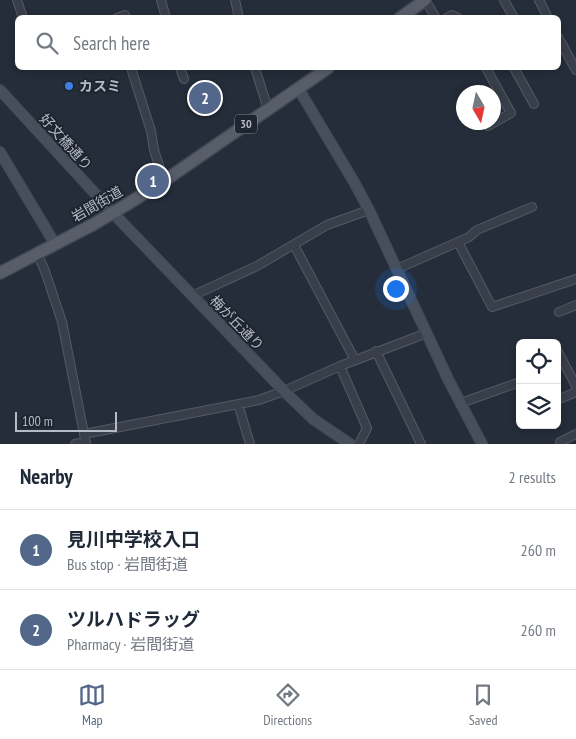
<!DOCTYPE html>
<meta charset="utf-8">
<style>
body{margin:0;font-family:"PT Sans Narrow","Noto Sans JP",sans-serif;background:#f2f2f3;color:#1f2937}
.controls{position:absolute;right:15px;bottom:15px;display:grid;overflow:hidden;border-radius:8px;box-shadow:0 2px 8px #0003}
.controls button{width:45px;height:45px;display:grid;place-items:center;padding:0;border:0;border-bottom:1px solid #e0e1e3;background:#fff;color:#1f2937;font:25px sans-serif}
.compass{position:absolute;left:456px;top:85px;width:45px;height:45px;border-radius:50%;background:#fff;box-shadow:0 2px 8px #0003;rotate:171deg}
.scale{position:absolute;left:15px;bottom:12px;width:102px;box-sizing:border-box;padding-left:5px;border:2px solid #b4bac6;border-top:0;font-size:14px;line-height:18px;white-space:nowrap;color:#b4bac6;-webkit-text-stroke:4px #1e252f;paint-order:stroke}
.you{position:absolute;left:395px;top:288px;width:18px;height:18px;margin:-12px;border:4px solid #fff;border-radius:50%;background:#1a73e8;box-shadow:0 0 0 8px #1a73e833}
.badge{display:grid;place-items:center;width:32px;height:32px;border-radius:50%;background:#526789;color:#fff;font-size:16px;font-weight:700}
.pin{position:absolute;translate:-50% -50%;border:2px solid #fff;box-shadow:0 1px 5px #0006}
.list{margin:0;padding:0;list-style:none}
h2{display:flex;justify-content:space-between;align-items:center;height:65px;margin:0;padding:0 20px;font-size:21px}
h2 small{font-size:16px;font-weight:400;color:#747a83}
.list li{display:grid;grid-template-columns:32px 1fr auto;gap:15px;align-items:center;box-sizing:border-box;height:80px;padding:0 20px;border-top:1px solid #e0e1e3}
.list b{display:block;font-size:19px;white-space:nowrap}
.list p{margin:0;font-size:16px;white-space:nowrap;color:#747a83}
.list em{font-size:16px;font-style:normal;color:#747a83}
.icon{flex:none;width:28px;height:28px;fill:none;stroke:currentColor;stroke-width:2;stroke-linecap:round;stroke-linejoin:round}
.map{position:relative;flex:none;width:576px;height:444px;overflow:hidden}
.search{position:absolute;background:#fff;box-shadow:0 2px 8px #0003;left:15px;right:15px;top:15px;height:55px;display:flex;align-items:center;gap:12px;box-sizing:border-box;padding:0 18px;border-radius:8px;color:#747a83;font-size:19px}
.sheet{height:225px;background:#fff}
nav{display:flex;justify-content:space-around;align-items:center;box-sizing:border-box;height:70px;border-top:1px solid #e0e1e3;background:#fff;font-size:14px;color:#747a83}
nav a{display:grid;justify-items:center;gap:2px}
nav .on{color:#526789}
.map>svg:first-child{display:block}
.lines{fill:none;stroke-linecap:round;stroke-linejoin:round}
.street-casing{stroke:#545a65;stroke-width:10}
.secondary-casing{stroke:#424953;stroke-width:12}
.primary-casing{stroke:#424953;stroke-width:14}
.street{stroke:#383f4a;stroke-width:8}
.secondary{stroke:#474f5d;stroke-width:10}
.primary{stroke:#575e6a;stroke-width:11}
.shop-dot{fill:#3f7fe0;stroke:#1e252f;stroke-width:2}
.labels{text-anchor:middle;stroke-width:4;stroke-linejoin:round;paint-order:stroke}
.shield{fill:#1e252f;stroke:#878d99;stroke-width:1}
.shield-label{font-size:12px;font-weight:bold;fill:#b4bac6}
.poi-label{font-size:14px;font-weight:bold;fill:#b4bac6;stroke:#1e252f;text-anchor:start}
.street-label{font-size:14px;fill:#b4bac6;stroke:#1e252f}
</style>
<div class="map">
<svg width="576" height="444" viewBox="0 0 576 444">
<rect width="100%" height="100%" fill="#252d3a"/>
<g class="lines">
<g class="street-casing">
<path id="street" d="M 17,0 L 23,18
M 161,0 L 166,18
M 235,0 L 239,18
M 425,0 L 436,18
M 504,0 L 514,18
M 539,0 L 548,18
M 117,18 L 125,15 L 126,18
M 447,18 L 452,15 L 458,18
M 558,37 L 576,70
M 131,68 L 151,131 L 154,150 L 164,181
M 180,68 L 184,79
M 255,68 L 268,109
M 486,68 L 511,113 L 488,126
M 514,68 L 534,104
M 458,242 L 492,307 L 576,279
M 294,245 L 355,360
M 37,253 L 45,271 L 62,322 L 86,444
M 397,269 L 458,242 L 469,237 L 477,230 L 532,207
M 192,296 L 257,266 L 327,225 L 369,210
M 559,312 L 576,305
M 557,350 L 576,386
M 376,351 L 421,444
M 340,366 L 367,428 L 359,444
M 557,400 L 576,392
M 461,403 L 520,382
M 238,404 L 250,444
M 84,434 L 259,400 L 284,391 L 340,366 L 427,333
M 560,442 L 576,434
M 75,444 L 86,442"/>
</g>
<g class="secondary-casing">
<path id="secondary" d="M 298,88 L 354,182 L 369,210 L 449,381 L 482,444
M 0,90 L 113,213 L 284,391 L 313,419 L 350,444
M 0,152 L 55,244"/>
</g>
<g class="primary-casing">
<path id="primary" d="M 400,18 L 425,0
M 0,273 L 94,224 L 126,205 L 164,181 L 328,68"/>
</g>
<use href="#street" class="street"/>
<use href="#secondary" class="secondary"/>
<use href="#primary" class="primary"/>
</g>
<circle class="shop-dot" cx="69" cy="86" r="5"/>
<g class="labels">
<rect class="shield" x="235" y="114.5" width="22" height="19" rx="4"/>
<g class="shield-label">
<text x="246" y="128">30</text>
</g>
<g class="poi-label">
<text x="79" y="91">カスミ</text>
</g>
<g class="street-label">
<text transform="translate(66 142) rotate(48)" y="5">好文橋通り</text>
<text transform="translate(97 204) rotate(-30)" y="5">岩間街道</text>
<text transform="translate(237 323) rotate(46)" y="5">梅が丘通り</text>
</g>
</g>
</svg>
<div class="controls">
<button><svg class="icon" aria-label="locate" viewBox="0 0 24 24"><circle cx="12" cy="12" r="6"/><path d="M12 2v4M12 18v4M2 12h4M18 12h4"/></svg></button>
<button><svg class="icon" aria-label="layers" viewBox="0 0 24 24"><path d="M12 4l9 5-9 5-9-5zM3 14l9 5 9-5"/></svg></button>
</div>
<svg class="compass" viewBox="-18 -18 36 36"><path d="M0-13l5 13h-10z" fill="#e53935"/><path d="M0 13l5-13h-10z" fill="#747a83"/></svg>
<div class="scale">100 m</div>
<div class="you"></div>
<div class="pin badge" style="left:153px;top:181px">1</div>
<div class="pin badge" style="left:205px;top:98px">2</div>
<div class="search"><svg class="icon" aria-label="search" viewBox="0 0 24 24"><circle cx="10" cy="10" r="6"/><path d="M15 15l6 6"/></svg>Search here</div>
</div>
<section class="sheet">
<h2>Nearby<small>2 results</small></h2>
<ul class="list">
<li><span class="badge">1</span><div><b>見川中学校入口</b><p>Bus stop · 岩間街道</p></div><em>260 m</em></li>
<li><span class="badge">2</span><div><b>ツルハドラッグ</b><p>Pharmacy · 岩間街道</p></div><em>260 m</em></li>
</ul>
</section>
<nav>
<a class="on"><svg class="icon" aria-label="map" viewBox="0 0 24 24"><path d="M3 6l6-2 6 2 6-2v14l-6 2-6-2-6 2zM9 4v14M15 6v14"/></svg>Map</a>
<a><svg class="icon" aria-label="directions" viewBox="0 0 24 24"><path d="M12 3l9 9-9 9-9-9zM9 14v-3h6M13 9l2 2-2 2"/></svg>Directions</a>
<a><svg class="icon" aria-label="saved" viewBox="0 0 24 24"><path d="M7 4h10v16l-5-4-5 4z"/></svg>Saved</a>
</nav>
